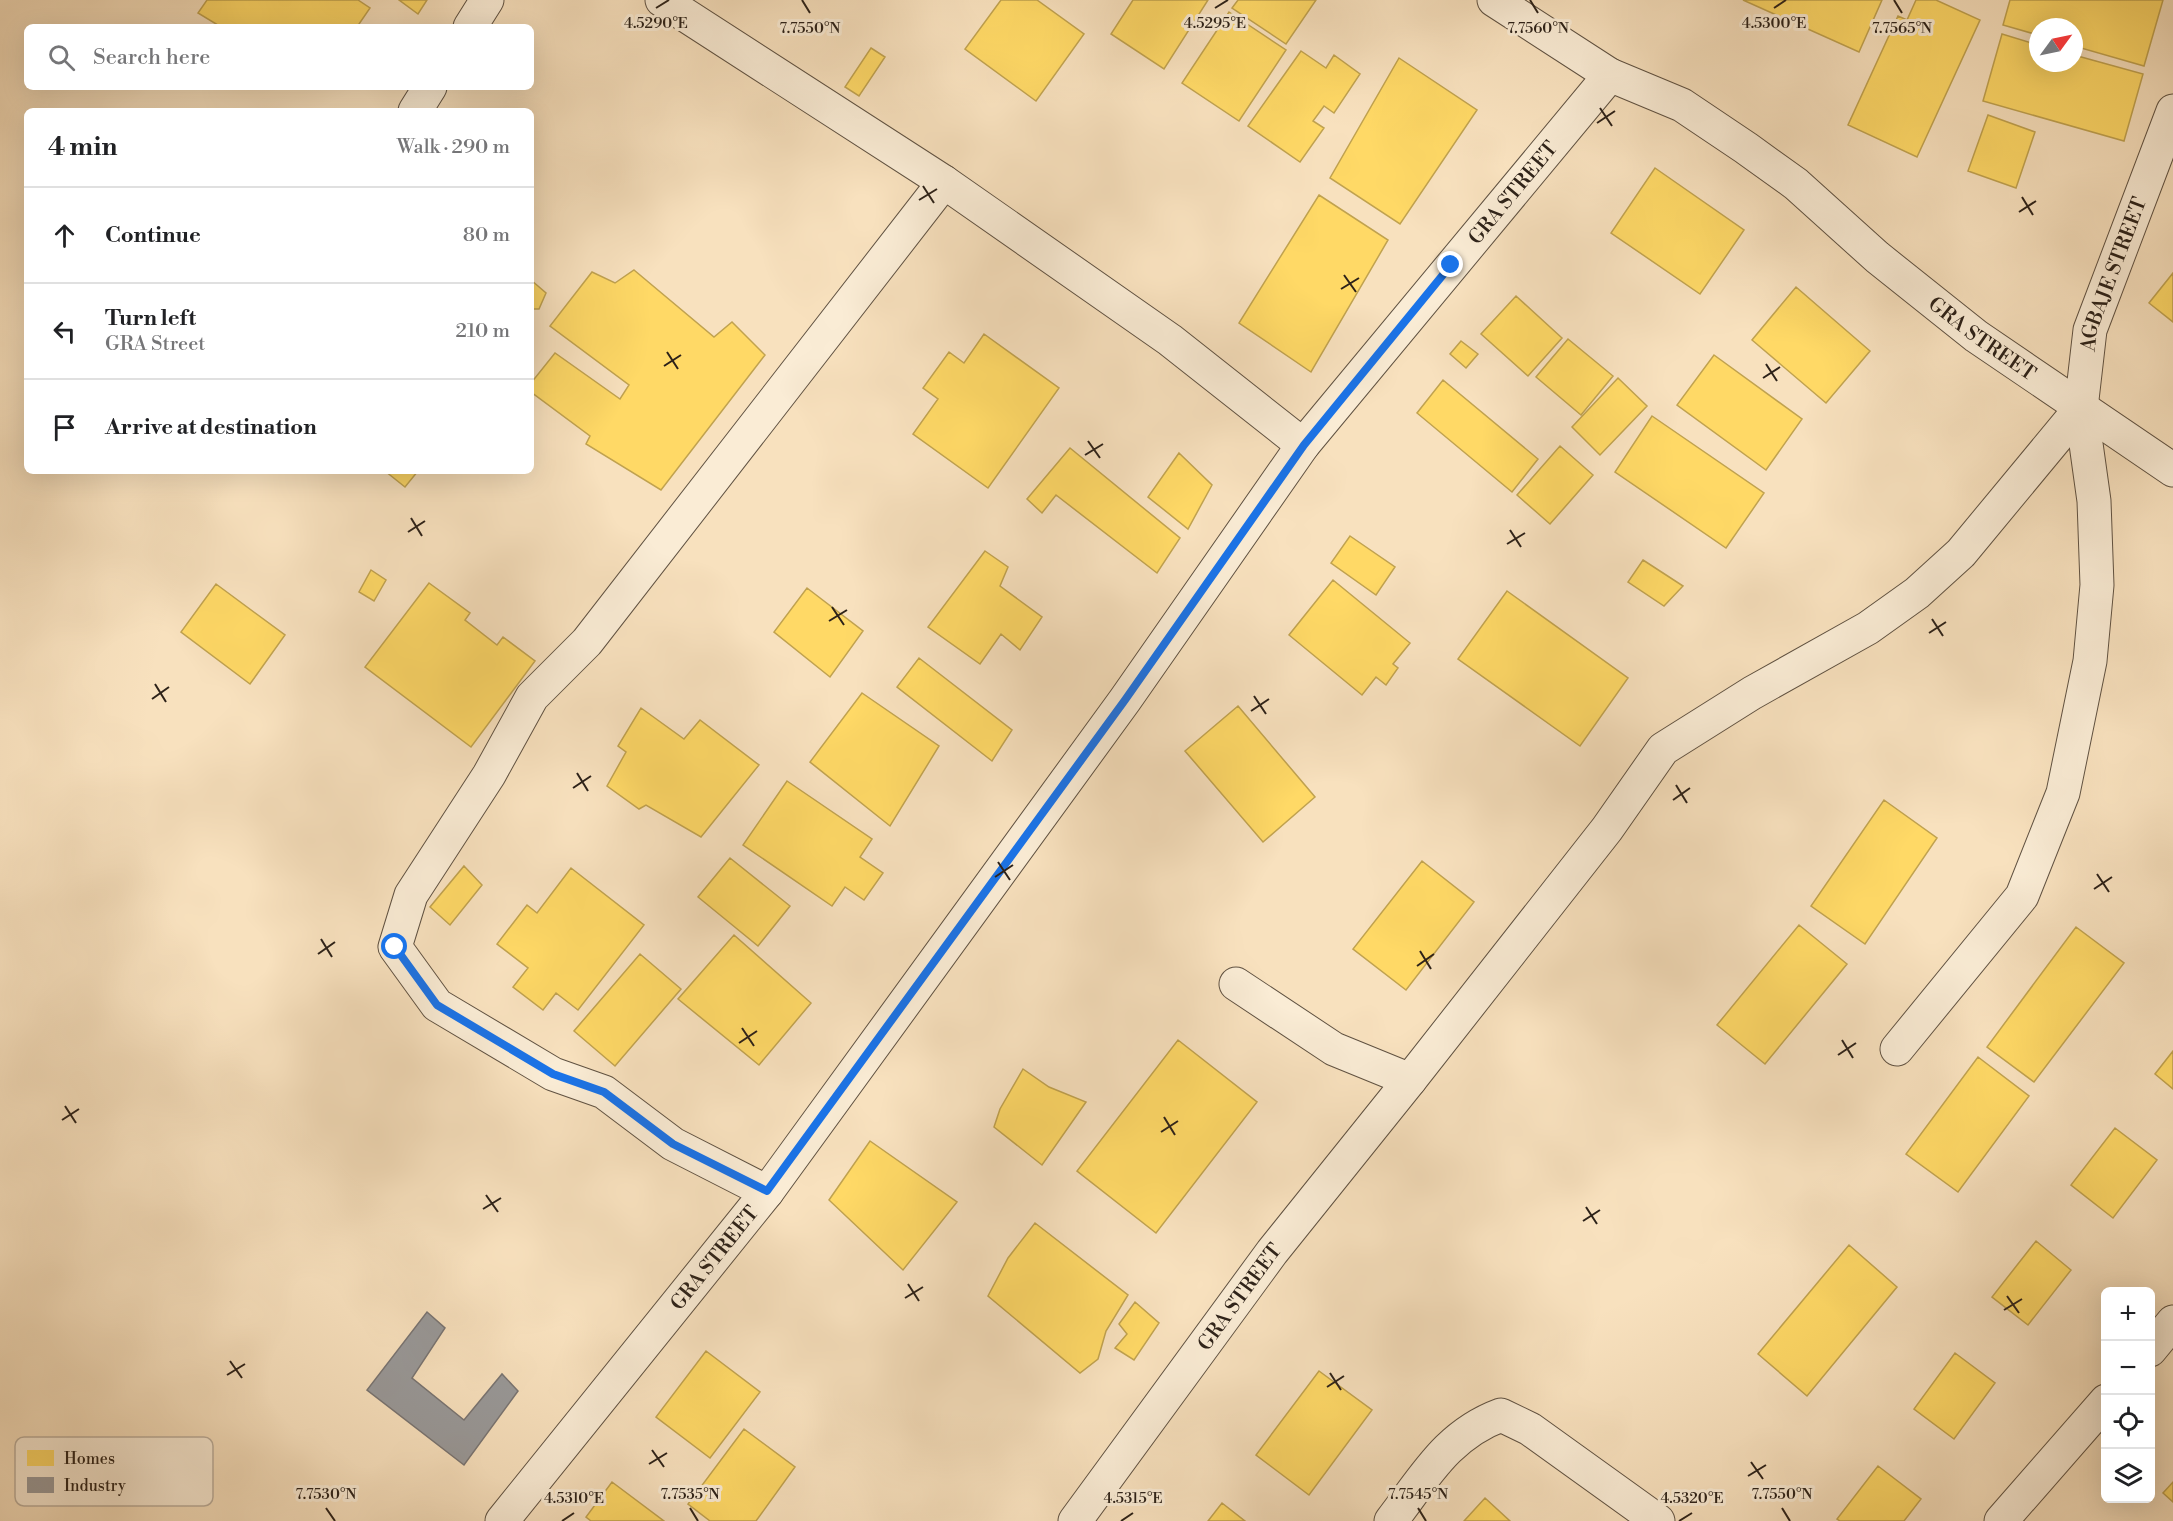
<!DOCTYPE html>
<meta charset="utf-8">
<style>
body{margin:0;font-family:"Libre Bodoni",serif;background:#f2f2f2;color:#202124}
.controls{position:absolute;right:18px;bottom:18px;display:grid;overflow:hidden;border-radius:9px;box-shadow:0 6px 24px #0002}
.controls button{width:54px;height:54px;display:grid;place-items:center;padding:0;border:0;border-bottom:2px solid #e0e0e0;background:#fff;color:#202124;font:30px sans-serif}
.compass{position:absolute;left:2029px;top:18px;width:54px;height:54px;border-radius:50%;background:#fff;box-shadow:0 6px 24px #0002;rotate:57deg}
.stop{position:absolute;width:18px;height:18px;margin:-14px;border:4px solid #1a73e8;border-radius:50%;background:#fff}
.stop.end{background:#1a73e8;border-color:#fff;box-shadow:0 2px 6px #0008}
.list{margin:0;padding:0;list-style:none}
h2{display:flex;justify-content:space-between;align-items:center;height:78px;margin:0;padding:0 24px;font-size:26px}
h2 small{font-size:20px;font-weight:400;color:#757577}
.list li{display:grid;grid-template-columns:39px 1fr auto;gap:18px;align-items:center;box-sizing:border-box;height:96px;padding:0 24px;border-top:2px solid #e0e0e0}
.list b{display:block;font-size:22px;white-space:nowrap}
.list p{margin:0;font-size:20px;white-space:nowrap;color:#757577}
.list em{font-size:20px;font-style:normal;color:#757577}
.icon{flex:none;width:33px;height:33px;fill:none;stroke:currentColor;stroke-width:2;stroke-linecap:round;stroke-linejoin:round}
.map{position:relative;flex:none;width:2173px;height:1521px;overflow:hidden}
.search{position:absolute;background:#fff;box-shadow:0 6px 24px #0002;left:24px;top:24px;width:510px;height:66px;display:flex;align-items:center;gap:15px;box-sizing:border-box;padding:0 21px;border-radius:9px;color:#757577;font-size:22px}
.panel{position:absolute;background:#fff;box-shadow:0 6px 24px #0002;left:24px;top:108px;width:510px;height:366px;border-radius:9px}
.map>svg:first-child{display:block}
.homes{fill:#ffd966;stroke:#c0a24f;stroke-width:1.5}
.industry{fill:#999;stroke:#797573;stroke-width:1.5}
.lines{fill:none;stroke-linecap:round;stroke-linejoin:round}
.minor-casing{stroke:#605242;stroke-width:35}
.minor{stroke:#faecd5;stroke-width:33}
.route{stroke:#1a73e8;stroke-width:8}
.ticks{fill:none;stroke:#2d2219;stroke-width:2}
.labels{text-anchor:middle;stroke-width:6;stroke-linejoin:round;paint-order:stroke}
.street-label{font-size:20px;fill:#2d2219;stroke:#faecd5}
.key{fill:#faecd5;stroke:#bcaf9d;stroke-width:1.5}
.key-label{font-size:16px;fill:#2d2219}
.ticks-label{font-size:15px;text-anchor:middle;fill:#2d2219;stroke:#faecd5;stroke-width:6;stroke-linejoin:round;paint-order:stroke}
</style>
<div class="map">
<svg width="2173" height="1521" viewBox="0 0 2173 1521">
<rect width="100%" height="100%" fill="#f8e1be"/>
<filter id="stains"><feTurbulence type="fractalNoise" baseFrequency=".00333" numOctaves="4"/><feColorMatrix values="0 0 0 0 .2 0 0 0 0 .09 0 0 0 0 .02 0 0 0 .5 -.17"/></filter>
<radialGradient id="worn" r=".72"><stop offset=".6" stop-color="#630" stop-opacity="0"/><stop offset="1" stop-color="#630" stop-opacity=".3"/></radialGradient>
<path class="homes" d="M 207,0 L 358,0 L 370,8 L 357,27 L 221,27 L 198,13 Z
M 399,0 L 427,0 L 418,14 Z
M 1001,0 L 1037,0 L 1084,34 L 1036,101 L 965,49 Z
M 1133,0 L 1208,0 L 1164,69 L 1111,34 Z
M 1238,0 L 1316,0 L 1286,44 L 1232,8 Z
M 1743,0 L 1882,0 L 1859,52 Z
M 1916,0 L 1936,0 L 1980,20 L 1917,157 L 1848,125 L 1898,16 L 1907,20 Z
M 2010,0 L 2163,0 L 2144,66 L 2074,46 L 2074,27 L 2038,27 L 2038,35 L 2003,25 Z
M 1229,12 L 1286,50 L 1239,121 L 1182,83 Z
M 2002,34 L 2038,45 L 2038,63 L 2074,63 L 2074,55 L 2143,74 L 2124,141 L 1983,101 Z
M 871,48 L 885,57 L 859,96 L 845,87 Z
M 1301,51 L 1326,68 L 1334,55 L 1360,74 L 1334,113 L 1324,106 L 1313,121 L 1324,128 L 1300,162 L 1248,126 Z
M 1399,58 L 1477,110 L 1400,224 L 1330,178 Z
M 1988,115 L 2035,132 L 2016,188 L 1968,171 Z
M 1655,168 L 1744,230 L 1700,294 L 1611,233 Z
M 1319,195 L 1388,240 L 1311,372 L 1239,323 Z
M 634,270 L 714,337 L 732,322 L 765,355 L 661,490 L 586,444 L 590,436 L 531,392 L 531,383 L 555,353 L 620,399 L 629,385 L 550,326 L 592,272 L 615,283 Z
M 2173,273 L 2173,322 L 2149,303 Z
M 531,280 L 546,293 L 539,309 L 531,309 Z
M 1796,287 L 1870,351 L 1826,403 L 1752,340 Z
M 1516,296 L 1562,338 L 1528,376 L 1481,334 Z
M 984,334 L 1059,388 L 988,488 L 913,434 L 938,399 L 923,388 L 949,352 L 964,363 Z
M 1568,339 L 1613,376 L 1581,415 L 1536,377 Z
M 1461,341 L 1478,354 L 1466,368 L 1450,354 Z
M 1714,355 L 1802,419 L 1766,470 L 1677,405 Z
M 1618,378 L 1647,406 L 1600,455 L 1572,427 Z
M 1443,380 L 1538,459 L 1512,492 L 1417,413 Z
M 1652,416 L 1764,493 L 1726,548 L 1615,472 Z
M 1560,446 L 1593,475 L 1550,524 L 1517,495 Z
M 1070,448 L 1180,538 L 1157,573 L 1056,495 L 1042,513 L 1027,499 Z
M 1179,453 L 1212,485 L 1188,529 L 1148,497 Z
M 385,471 L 418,471 L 405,487 Z
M 1350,536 L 1395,567 L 1376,595 L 1331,563 Z
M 985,551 L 1008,567 L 1000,586 L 1042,617 L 1020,650 L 1001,634 L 980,664 L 928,627 Z
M 1643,560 L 1683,586 L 1664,606 L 1628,582 Z
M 371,570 L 386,580 L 374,601 L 359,592 Z
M 1333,580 L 1410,643 L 1393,664 L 1398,668 L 1386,685 L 1376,677 L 1362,695 L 1289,635 Z
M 429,583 L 470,613 L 465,620 L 497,645 L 503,637 L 535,661 L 471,747 L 365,667 Z
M 216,584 L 285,635 L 250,684 L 181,632 Z
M 807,588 L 863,631 L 830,677 L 774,632 Z
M 1507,591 L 1628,678 L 1580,746 L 1458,659 Z
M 919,658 L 1012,730 L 992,761 L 897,687 Z
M 862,693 L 939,746 L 890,826 L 810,762 Z
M 1238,706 L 1315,797 L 1263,842 L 1185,751 Z
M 641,708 L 684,739 L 700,720 L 759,765 L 701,837 L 646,805 L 639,809 L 607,786 L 626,752 L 618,746 Z
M 787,781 L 872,839 L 860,857 L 883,873 L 864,900 L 845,887 L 832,906 L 743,845 Z
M 1884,800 L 1937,838 L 1865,944 L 1811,906 Z
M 730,858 L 790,906 L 758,946 L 698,897 Z
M 1422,861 L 1474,902 L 1406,990 L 1353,949 Z
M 464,866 L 482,885 L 450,925 L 430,907 Z
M 571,868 L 644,925 L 578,1010 L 556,993 L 543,1010 L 513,987 L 528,968 L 497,944 L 527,905 L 537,913 Z
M 1799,925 L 1847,964 L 1765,1064 L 1717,1025 Z
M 2076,927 L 2124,963 L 2034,1082 L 1987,1047 Z
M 734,935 L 811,1003 L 759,1065 L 678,999 Z
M 640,954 L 681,989 L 615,1066 L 574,1031 Z
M 1178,1040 L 1257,1102 L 1156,1233 L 1077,1171 Z
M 2173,1051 L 2173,1089 L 2155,1074 Z
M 1978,1057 L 2029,1096 L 1958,1192 L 1906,1154 Z
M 1023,1069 L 1049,1087 L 1086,1102 L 1042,1165 L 994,1127 L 1000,1109 Z
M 2115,1128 L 2157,1160 L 2113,1218 L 2071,1185 Z
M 870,1141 L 957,1202 L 903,1270 L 829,1200 Z
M 1035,1223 L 1128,1295 L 1106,1331 L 1098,1359 L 1080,1373 L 988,1296 L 1008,1258 Z
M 2036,1241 L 2071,1270 L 2028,1325 L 1992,1297 Z
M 1849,1245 L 1897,1287 L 1807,1396 L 1758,1354 Z
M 1135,1302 L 1159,1323 L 1134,1360 L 1115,1348 L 1127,1334 L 1119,1324 Z
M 706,1351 L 760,1392 L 710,1458 L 656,1417 Z
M 1955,1353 L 1995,1383 L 1954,1439 L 1914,1409 Z
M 1319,1371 L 1372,1410 L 1309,1495 L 1256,1455 Z
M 744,1429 L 795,1467 L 756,1521 L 710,1521 L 688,1504 Z
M 1878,1466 L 1921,1499 L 1904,1521 L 1840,1521 L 1837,1519 Z
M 612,1482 L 664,1521 L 591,1521 L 586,1517 Z
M 2173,1482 L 2173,1502 L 2163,1493 Z
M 1485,1498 L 1510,1521 L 1464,1521 Z
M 1222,1503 L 1245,1521 L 1208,1521 Z"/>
<path class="industry" d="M 427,1312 L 445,1328 L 412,1378 L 464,1420 L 502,1374 L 518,1391 L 464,1465 L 367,1390 Z"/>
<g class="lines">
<g class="minor-casing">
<g id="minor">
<path d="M 662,0 L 944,182 L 1170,340 L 1303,445"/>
<path id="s1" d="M 1494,0 L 1610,75 L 1682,105 L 1746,148 L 1796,184 L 1877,257 L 1976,336 L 2173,470"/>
<path d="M 470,27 L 487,0"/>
<path d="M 415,111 L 430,87"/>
<path d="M 1236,984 L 1334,1049 L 1410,1080"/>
<path id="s2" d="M 1897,1049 L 2022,896 L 2063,793 L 2090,661 L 2097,585 L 2094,501 L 2081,408 L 2090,330 L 2173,111"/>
<path d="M 767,1192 L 673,1144 L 604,1092 L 553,1074 L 437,1005 L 395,947 L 411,895 L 489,775 L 532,697 L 587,642 L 944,182"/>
<path d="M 2150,1350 L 2173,1322"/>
<path id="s3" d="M 502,1521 L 767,1192 L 1125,700 L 1303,445 L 1610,75"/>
<path id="s4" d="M 1075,1521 L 1272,1252 L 1410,1080 L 1607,829 L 1663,749 L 1752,693 L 1868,628 L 1917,593 L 1961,553 L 2081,408"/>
<path d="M 1391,1521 C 1425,1477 1447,1435 1501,1415 L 1530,1429 L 1658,1521"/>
<path d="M 2001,1521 L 2106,1401"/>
</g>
</g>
<use href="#minor" class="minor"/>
</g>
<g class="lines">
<path class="route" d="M 395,947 L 437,1005 L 553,1074 L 604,1092 L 673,1144 L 767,1191 L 1125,700 L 1304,445 L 1451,265"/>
</g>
<path class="ticks" d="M 802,0 L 810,13M 1530,0 L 1538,13M 1894,0 L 1902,13M 656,8 L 669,0M 1215,8 L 1228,0M 1774,8 L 1786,0M 1600,108 L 1612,126M 1597,123 L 1615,111M 923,186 L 934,203M 2022,197 L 2033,215M 919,200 L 937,189M 2019,212 L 2036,201M 1344,275 L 1356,292M 1341,289 L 1359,278M 667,352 L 678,369M 1766,364 L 1777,381M 664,366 L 681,355M 1763,378 L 1780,367M 1088,441 L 1100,458M 1085,455 L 1103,444M 411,518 L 422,536M 1510,530 L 1521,547M 408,532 L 425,521M 1507,544 L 1525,533M 832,607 L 844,625M 1932,619 L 1943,636M 829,621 L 847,610M 1929,633 L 1946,622M 155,684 L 166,702M 1254,696 L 1266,714M 152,699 L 169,687M 1251,711 L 1269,699M 577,773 L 588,791M 1676,785 L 1687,803M 573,788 L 591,776M 1673,800 L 1690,788M 998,862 L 1010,880M 2097,874 L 2109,892M 995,877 L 1013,865M 2094,889 L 2112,877M 321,939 L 332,957M 1420,951 L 1431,969M 318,954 L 335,942M 1417,966 L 1434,954M 742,1028 L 754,1046M 1842,1040 L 1853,1058M 739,1043 L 757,1031M 1838,1055 L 1856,1043M 65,1106 L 76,1123M 1164,1117 L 1175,1135M 62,1120 L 79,1109M 1161,1132 L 1178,1121M 486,1195 L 498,1212M 1586,1207 L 1597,1224M 483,1209 L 501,1198M 1583,1221 L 1600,1210M 908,1284 L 919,1301M 2007,1296 L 2019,1313M 905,1298 L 923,1287M 2004,1310 L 2022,1299M 230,1361 L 242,1378M 1330,1373 L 1341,1390M 227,1375 L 245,1364M 1327,1387 L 1344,1376M 652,1450 L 664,1467M 1751,1462 L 1763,1479M 649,1464 L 667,1453M 1748,1476 L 1766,1465M 326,1508 L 335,1521M 690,1508 L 698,1521M 1418,1508 L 1426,1521M 1782,1508 L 1790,1521M 562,1521 L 574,1513M 1121,1521 L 1133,1513M 1679,1521 L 1692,1513"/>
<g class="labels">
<g class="street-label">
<text dy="7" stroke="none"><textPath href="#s3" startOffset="1670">GRA STREET</textPath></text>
<text dy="7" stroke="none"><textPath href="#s2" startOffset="836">AGBAJE STREET</textPath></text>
<text dy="7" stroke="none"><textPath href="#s1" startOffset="597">GRA STREET</textPath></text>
<text dy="7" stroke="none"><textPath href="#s3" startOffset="338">GRA STREET</textPath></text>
<text dy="7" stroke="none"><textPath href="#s4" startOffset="278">GRA STREET</textPath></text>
</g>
</g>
<rect x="15" y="1437" width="198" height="69" rx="9" class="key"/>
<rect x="27" y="1450" width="27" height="16" fill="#ffd966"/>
<rect x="27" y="1477" width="27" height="16" fill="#999"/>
<g class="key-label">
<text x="64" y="1464">Homes</text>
<text x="64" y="1491">Industry</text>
</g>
<g class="ticks-label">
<text x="656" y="28">4.5290°E</text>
<text x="1215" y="28">4.5295°E</text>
<text x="1774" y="28">4.5300°E</text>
<text x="810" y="33">7.7550°N</text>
<text x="1538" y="33">7.7560°N</text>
<text x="1902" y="33">7.7565°N</text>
<text x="326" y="1499">7.7530°N</text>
<text x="690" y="1499">7.7535°N</text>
<text x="1418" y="1499">7.7545°N</text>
<text x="1782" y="1499">7.7550°N</text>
<text x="574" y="1503">4.5310°E</text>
<text x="1133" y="1503">4.5315°E</text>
<text x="1692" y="1503">4.5320°E</text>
</g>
<rect width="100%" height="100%" filter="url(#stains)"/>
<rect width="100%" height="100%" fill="url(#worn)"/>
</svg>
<div class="controls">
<button>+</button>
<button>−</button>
<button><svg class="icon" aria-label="locate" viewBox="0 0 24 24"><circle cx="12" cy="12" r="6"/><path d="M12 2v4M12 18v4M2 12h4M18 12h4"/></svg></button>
<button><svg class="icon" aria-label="layers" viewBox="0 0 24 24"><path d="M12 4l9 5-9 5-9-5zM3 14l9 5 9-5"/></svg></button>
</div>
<svg class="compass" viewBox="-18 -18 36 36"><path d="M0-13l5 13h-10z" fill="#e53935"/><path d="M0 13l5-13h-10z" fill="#757577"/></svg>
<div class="stop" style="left:395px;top:947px"></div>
<div class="stop end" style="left:1451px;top:265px"></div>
<div class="search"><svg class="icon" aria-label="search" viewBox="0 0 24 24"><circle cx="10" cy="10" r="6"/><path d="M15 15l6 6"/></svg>Search here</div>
<section class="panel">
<h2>4 min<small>Walk · 290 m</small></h2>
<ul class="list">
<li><svg class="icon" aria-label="ahead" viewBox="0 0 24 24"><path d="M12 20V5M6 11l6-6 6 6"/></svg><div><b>Continue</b></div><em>80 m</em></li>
<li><svg class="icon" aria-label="left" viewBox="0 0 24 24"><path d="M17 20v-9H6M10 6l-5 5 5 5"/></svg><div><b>Turn left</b><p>GRA Street</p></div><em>210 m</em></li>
<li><svg class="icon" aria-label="arrive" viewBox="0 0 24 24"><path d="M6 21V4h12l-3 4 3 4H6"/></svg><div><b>Arrive at destination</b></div></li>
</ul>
</section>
</div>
